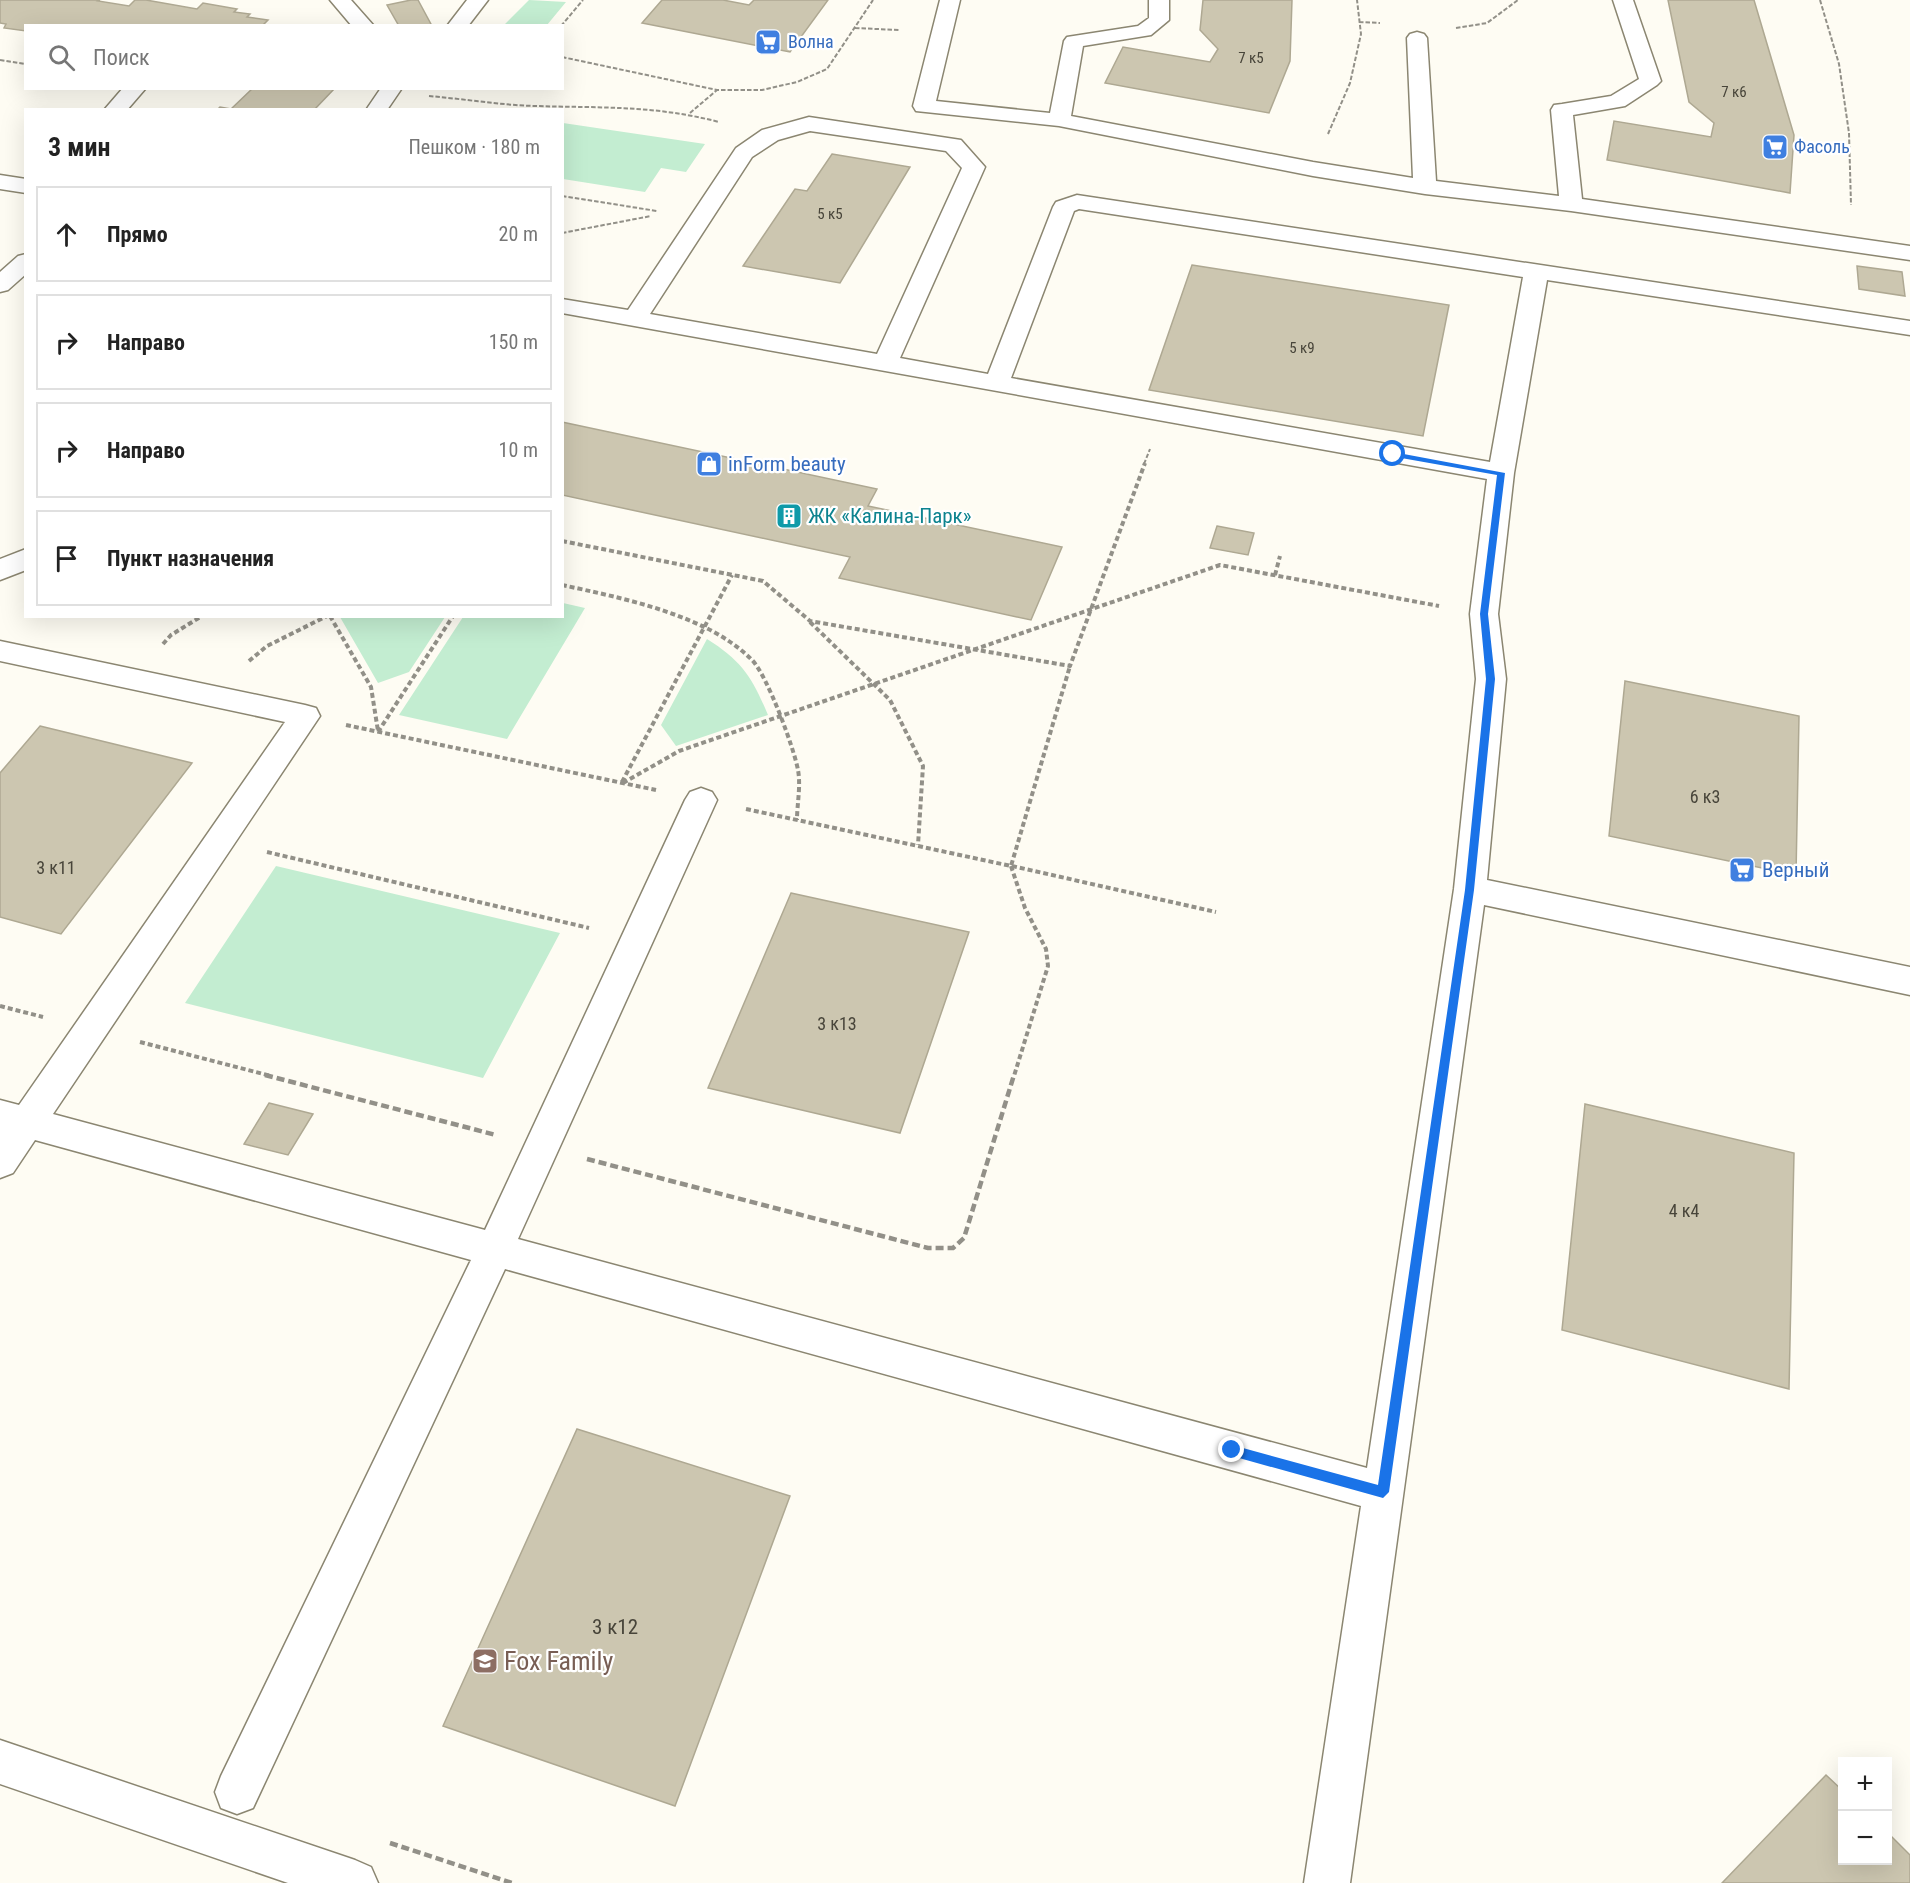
<!DOCTYPE html>
<html lang="ru">
<meta charset="utf-8">
<style>
body{margin:0;font-family:"Roboto Condensed",sans-serif;background:#f2f2f2;color:#222}
.controls{position:absolute;right:18px;bottom:18px;display:grid;overflow:hidden;border-radius:0px;box-shadow:0 6px 24px #0002}
.controls button{width:54px;height:54px;display:grid;place-items:center;padding:0;border:0;border-bottom:2px solid #e0e0e0;background:#fff;color:#222;font:30px sans-serif}
.stop{position:absolute;width:18px;height:18px;margin:-14px;border:4px solid #1a73e8;border-radius:50%;background:#fff}
.stop.end{background:#1a73e8;border-color:#fff;box-shadow:0 2px 6px #0008}
.list{margin:0;padding:0;list-style:none}
h2{display:flex;justify-content:space-between;align-items:center;height:78px;margin:0;padding:0 24px;font-size:26px}
h2 small{font-size:20px;font-weight:400;color:#767676}
.list li{display:grid;grid-template-columns:39px 1fr auto;gap:18px;align-items:center;box-sizing:border-box;height:96px;margin:0 12px 12px;padding:0 12px;border:2px solid #e0e0e0;border-radius:0px}
.list b{display:block;font-size:22px;white-space:nowrap}
.list em{font-size:20px;font-style:normal;color:#767676}
.icon{flex:none;width:33px;height:33px;fill:none;stroke:currentColor;stroke-width:2;stroke-linecap:round;stroke-linejoin:round}
.map{position:relative;flex:none;width:1910px;height:1883px;overflow:hidden}
.search{position:absolute;background:#fff;box-shadow:0 6px 24px #0002;left:24px;top:24px;width:540px;height:66px;display:flex;align-items:center;gap:15px;box-sizing:border-box;padding:0 21px;border-radius:0px;color:#767676;font-size:22px}
.panel{position:absolute;background:#fff;box-shadow:0 6px 24px #0002;left:24px;top:108px;width:540px;height:510px;border-radius:0px}
.map>svg:first-child{display:block}
.green{fill:#c3edd1}
.building{fill:#ccc6b0;stroke:#aea892;stroke-width:1.5}
.lines{fill:none;stroke-linecap:round;stroke-linejoin:round}
.minor-casing{stroke:#8b8671;stroke-width:3}
.path-far2{stroke:#929088;stroke-width:2;stroke-dasharray:4.5 2;stroke-linecap:butt}
.path-far1{stroke:#929088;stroke-width:4;stroke-dasharray:5 3;stroke-linecap:butt}
.path{stroke:#929088;stroke-width:4.5;stroke-dasharray:8 4;stroke-linecap:butt}
.minor{fill:#fff;fill-rule:evenodd}
.route{fill:#1a73e8}
.labels{text-anchor:middle;stroke-width:4.5;stroke-linejoin:round;paint-order:stroke}
.far-number-label{font-size:15px;fill:#48453a}
.far-shop-label{font-size:18px;fill:#366cbe;stroke:#fff;text-anchor:start}
.number-label{font-size:18px;fill:#48453a}
.shop-label{font-size:21px;fill:#366cbe;stroke:#fff;text-anchor:start}
.culture-label{font-size:21px;fill:#0d838f;stroke:#fff;text-anchor:start}
.near-number-label{font-size:21px;fill:#48453a}
.near-education-label{font-size:26px;fill:#785e54;stroke:#fff;text-anchor:start}
</style>
<div class="map">
<svg width="1910" height="1883" viewBox="0 0 1910 1883">
<rect width="100%" height="100%" fill="#fefcf3"/>
<path class="green" d="M 529,0 L 566,2 L 547,25 L 504,25 Z
M 562,123 L 563,123 L 705,144 L 686,172 L 661,168 L 645,192 L 563,179 Z
M 563,603 L 585,608 L 507,739 L 399,715 L 463,617 L 562,616 Z
M 340,617 L 340,616 L 445,617 L 409,672 L 378,683 Z
M 707,639 C 742,661 752,677 768,715 L 676,746 L 661,725 Z
M 276,866 L 560,933 L 483,1078 L 185,1003 Z"/>
<path class="building" d="M 0,0 L 100,0 L 98,1 L 129,6 L 135,0 L 146,0 L 197,9 L 203,3 L 237,9 L 234,12 L 250,14 L 247,17 L 268,20 L 262,26 L 26,26 L 26,31 L 4,28 L 6,24 L 0,23 Z
M 411,0 L 418,0 L 432,26 L 399,26 L 387,5 Z
M 662,0 L 723,0 L 749,5 L 754,0 L 828,0 L 790,52 L 642,23 Z
M 1203,0 L 1292,0 L 1290,61 L 1269,113 L 1105,83 L 1123,47 L 1210,62 L 1218,49 L 1200,30 Z
M 1668,0 L 1754,0 L 1794,135 L 1790,193 L 1607,160 L 1614,121 L 1711,137 L 1714,123 L 1689,102 Z
M 253,88 L 335,88 L 314,110 L 217,110 L 220,107 L 231,109 Z
M 832,154 L 910,167 L 840,283 L 743,266 L 795,189 L 807,191 Z
M 1192,265 L 1449,305 L 1423,436 L 1149,390 Z
M 1857,266 L 1902,272 L 1905,296 L 1859,289 Z
M 562,422 L 877,489 L 868,506 L 1062,547 L 1031,620 L 839,578 L 850,557 L 562,495 Z
M 1217,526 L 1254,533 L 1248,555 L 1210,548 Z
M 1625,681 L 1799,716 L 1796,875 L 1609,836 Z
M 40,726 L 192,763 L 61,934 L 0,917 L 0,773 Z
M 791,893 L 969,932 L 900,1133 L 708,1088 Z
M 269,1103 L 313,1114 L 288,1155 L 244,1144 Z
M 1585,1104 L 1794,1153 L 1789,1389 L 1562,1330 Z
M 577,1429 L 790,1496 L 675,1806 L 443,1726 Z
M 1826,1775 L 1842,1790 L 1842,1860 L 1888,1860 L 1888,1833 L 1910,1855 L 1910,1883 L 1722,1883 Z"/>
<g class="lines">
<g class="minor-casing">
<path id="minor" d="M 330,0 L 351,0 L 374,26 L 352,26 Z
M 467,0 L 488,0 L 468,26 L 447,26 Z
M 940,0 L 960,0 L 936,101 L 1050,113 L 1064,41 L 1067,37 L 1138,26 L 1149,18 L 1149,0 L 1169,0 L 1169,20 L 1151,35 L 1083,46 L 1071,116 L 1313,162 L 1413,178 L 1407,38 L 1410,34 L 1417,32 L 1424,34 L 1427,38 L 1436,181 L 1559,196 L 1551,110 L 1554,105 L 1562,104 L 1611,96 L 1639,79 L 1613,0 L 1633,0 L 1661,81 L 1657,85 L 1625,106 L 1573,115 L 1582,199 L 1910,246 L 1910,260 L 1571,211 L 1425,194 L 1313,176 L 1059,126 L 916,111 L 913,106 Z
M 123,88 L 146,88 L 127,110 L 104,110 Z
M 381,88 L 402,88 L 387,110 L 366,110 Z
M 809,117 L 961,140 L 985,167 L 900,358 L 988,374 L 1053,207 L 1056,202 L 1077,195 L 1910,321 L 1910,335 L 1547,280 L 1514,473 L 1498,614 L 1506,679 L 1487,880 L 1910,967 L 1910,995 L 1484,905 L 1350,1883 L 1304,1883 L 1361,1506 L 505,1269 L 253,1808 L 237,1814 L 221,1808 L 215,1792 L 221,1776 L 471,1260 L 35,1140 L 13,1173 L 0,1178 L 0,1100 L 19,1105 L 285,722 L 0,661 L 0,641 L 305,705 L 316,708 L 320,716 L 53,1114 L 485,1230 L 685,800 L 690,792 L 701,788 L 712,792 L 717,800 L 518,1239 L 1367,1468 L 1454,889 L 1476,679 L 1470,614 L 1487,479 L 562,313 L 562,299 L 628,310 L 736,148 L 762,130 ZM 810,131 L 946,151 L 962,168 L 877,354 L 650,314 L 752,157 L 778,140 ZM 1079,209 L 1523,277 L 1490,462 L 1011,378 L 1074,211 Z
M 0,175 L 26,179 L 26,193 L 0,189 Z
M 26,254 L 26,274 L 8,290 L 0,292 L 0,272 L 18,256 Z
M 26,549 L 26,570 L 0,580 L 0,559 Z
M 0,1740 L 355,1860 L 371,1867 L 378,1883 L 288,1883 L 0,1784 Z"/>
</g>
<path class="path-far2" d="M 1820,0 L 1839,64 L 1849,133 L 1851,205
M 1359,22 L 1380,23
M 561,26 L 583,0
M 855,28 L 899,30
M 1456,28 L 1487,23 L 1518,0
M 562,57 L 717,90 L 762,90 L 797,82 L 827,69 L 873,0
M 0,60 L 26,64
M 429,96 C 464,99 500,105 535,106 C 601,108 654,105 719,122
M 690,113 L 717,90
M 1328,134 L 1350,83 L 1361,34 L 1357,0
M 562,196 L 657,211
M 562,233 L 651,216
M 1144,464 L 1150,449"/>
<path class="path-far1" d="M 562,541 L 763,581 L 810,621 L 1070,666 L 1145,463
M 1275,575 L 1280,556
M 562,585 C 622,598 708,615 752,660 C 767,675 794,748 798,770 C 801,786 797,804 797,820
M 330,616 L 371,687 L 378,731
M 810,622 L 890,700 L 923,766 L 918,845
M 163,644 L 171,635 L 202,616
M 249,661 L 267,646 L 327,616
M 346,725 L 656,790
M 378,732 L 453,616
M 622,782 L 732,575
M 623,783 L 679,751 L 1220,565 L 1439,606
M 746,809 L 1011,866 L 1070,666
M 267,852 L 589,928
M 1011,866 L 1025,908 L 1046,949 L 1048,966 L 1014,1076
M 1012,866 L 1216,912
M 0,1006 L 43,1017
M 140,1042 L 271,1076"/>
<path class="path" d="M 265,1075 L 496,1135
M 587,1159 L 928,1248 L 953,1248 L 964,1238 L 1014,1075
M 390,1843 L 512,1883"/>
<use href="#minor" class="minor"/>
</g>
<path class="route" d="M 1393,452 L 1505,473 L 1488,614 L 1495,679 L 1474,890 L 1389,1492 L 1383,1498 L 1232,1456 L 1226,1450 L 1232,1445 L 1378,1485 L 1465,890 L 1486,679 L 1480,614 L 1497,475 L 1390,456 L 1390,452 Z"/>
<defs>
<g id="supermarket-square" transform="scale(1.35)"><rect x="-9" y="-9" width="18" height="18" rx="4" fill="#3f7fe0" stroke="#fff"/><path d="M-6-5.5h2.5l.6 2H6L4.5 2H-2.5L-4.4-4H-6ZM-1.5 3.2a1.3 1.3 0 1 0 .1 0ZM3 3.2a1.3 1.3 0 1 0 .1 0Z" fill="#fff"/></g>
<g id="shop-square" transform="scale(1.35)"><rect x="-9" y="-9" width="18" height="18" rx="4" fill="#3f7fe0" stroke="#fff"/><path d="M-5-2.5h2.3a2.7 3.5 0 0 1 5.4 0H5L5.5 6h-11ZM-1.5-2.5h3a1.5 2.3 0 0 0-3 0Z" fill="#fff"/></g>
<g id="building-square" transform="scale(1.35)"><rect x="-9" y="-9" width="18" height="18" rx="4" fill="#0f9aa8" stroke="#fff"/><path d="M-4-6H4V6H1V3H-1V6H-4ZM-2.5-4.3h1.7v1.8h-1.7ZM.8-4.3h1.7v1.8H.8ZM-2.5-1h1.7V.8h-1.7ZM.8-1h1.7V.8H.8Z" fill="#fff"/></g>
<g id="school-square" transform="scale(1.35)"><rect x="-9" y="-9" width="18" height="18" rx="4" fill="#8d6e63" stroke="#fff"/><path d="M0-5L7-2L0 1L-7-2ZM-4 1L0 2.5L4 1V4Q0 6-4 4Z" fill="#fff"/></g>
</defs>
<g fill-rule="evenodd">
<use href="#supermarket-square" x="768" y="42"/>
<use href="#supermarket-square" x="1775" y="147"/>
<use href="#shop-square" x="709" y="464"/>
<use href="#building-square" x="789" y="516"/>
<use href="#supermarket-square" x="1742" y="870"/>
<use href="#school-square" x="485" y="1661"/>
</g>
<g class="labels">
<g class="far-number-label">
<text x="1251" y="63">7 к5</text>
<text x="1734" y="97">7 к6</text>
<text x="830" y="219">5 к5</text>
<text x="1302" y="353">5 к9</text>
</g>
<g class="far-shop-label">
<text x="788" y="48">Волна</text>
<text x="1794" y="153">Фасоль</text>
</g>
<g class="number-label">
<text x="1705" y="803">6 к3</text>
<text x="56" y="874">3 к11</text>
<text x="837" y="1030">3 к13</text>
<text x="1684" y="1217">4 к4</text>
</g>
<g class="shop-label">
<text x="728" y="471">inForm beauty</text>
<text x="1762" y="877">Верный</text>
</g>
<g class="culture-label">
<text x="808" y="523">ЖК «Калина-Парк»</text>
</g>
<g class="near-number-label">
<text x="615" y="1634">3 к12</text>
</g>
<g class="near-education-label">
<text x="504" y="1670">Fox Family</text>
</g>
</g>
</svg>
<div class="controls">
<button>+</button>
<button>−</button>
</div>
<div class="stop" style="left:1393px;top:454px"></div>
<div class="stop end" style="left:1232px;top:1450px"></div>
<div class="search"><svg class="icon" aria-label="search" viewBox="0 0 24 24"><circle cx="10" cy="10" r="6"/><path d="M15 15l6 6"/></svg>Поиск</div>
<section class="panel">
<h2>3 мин<small>Пешком · 180 m</small></h2>
<ul class="list">
<li><svg class="icon" aria-label="ahead" viewBox="0 0 24 24"><path d="M12 20V5M6 11l6-6 6 6"/></svg><div><b>Прямо</b></div><em>20 m</em></li>
<li><svg class="icon" aria-label="right" viewBox="0 0 24 24"><path d="M7 20v-9h11M14 6l5 5-5 5"/></svg><div><b>Направо</b></div><em>150 m</em></li>
<li><svg class="icon" aria-label="right" viewBox="0 0 24 24"><path d="M7 20v-9h11M14 6l5 5-5 5"/></svg><div><b>Направо</b></div><em>10 m</em></li>
<li><svg class="icon" aria-label="arrive" viewBox="0 0 24 24"><path d="M6 21V4h12l-3 4 3 4H6"/></svg><div><b>Пункт назначения</b></div></li>
</ul>
</section>
</div>
